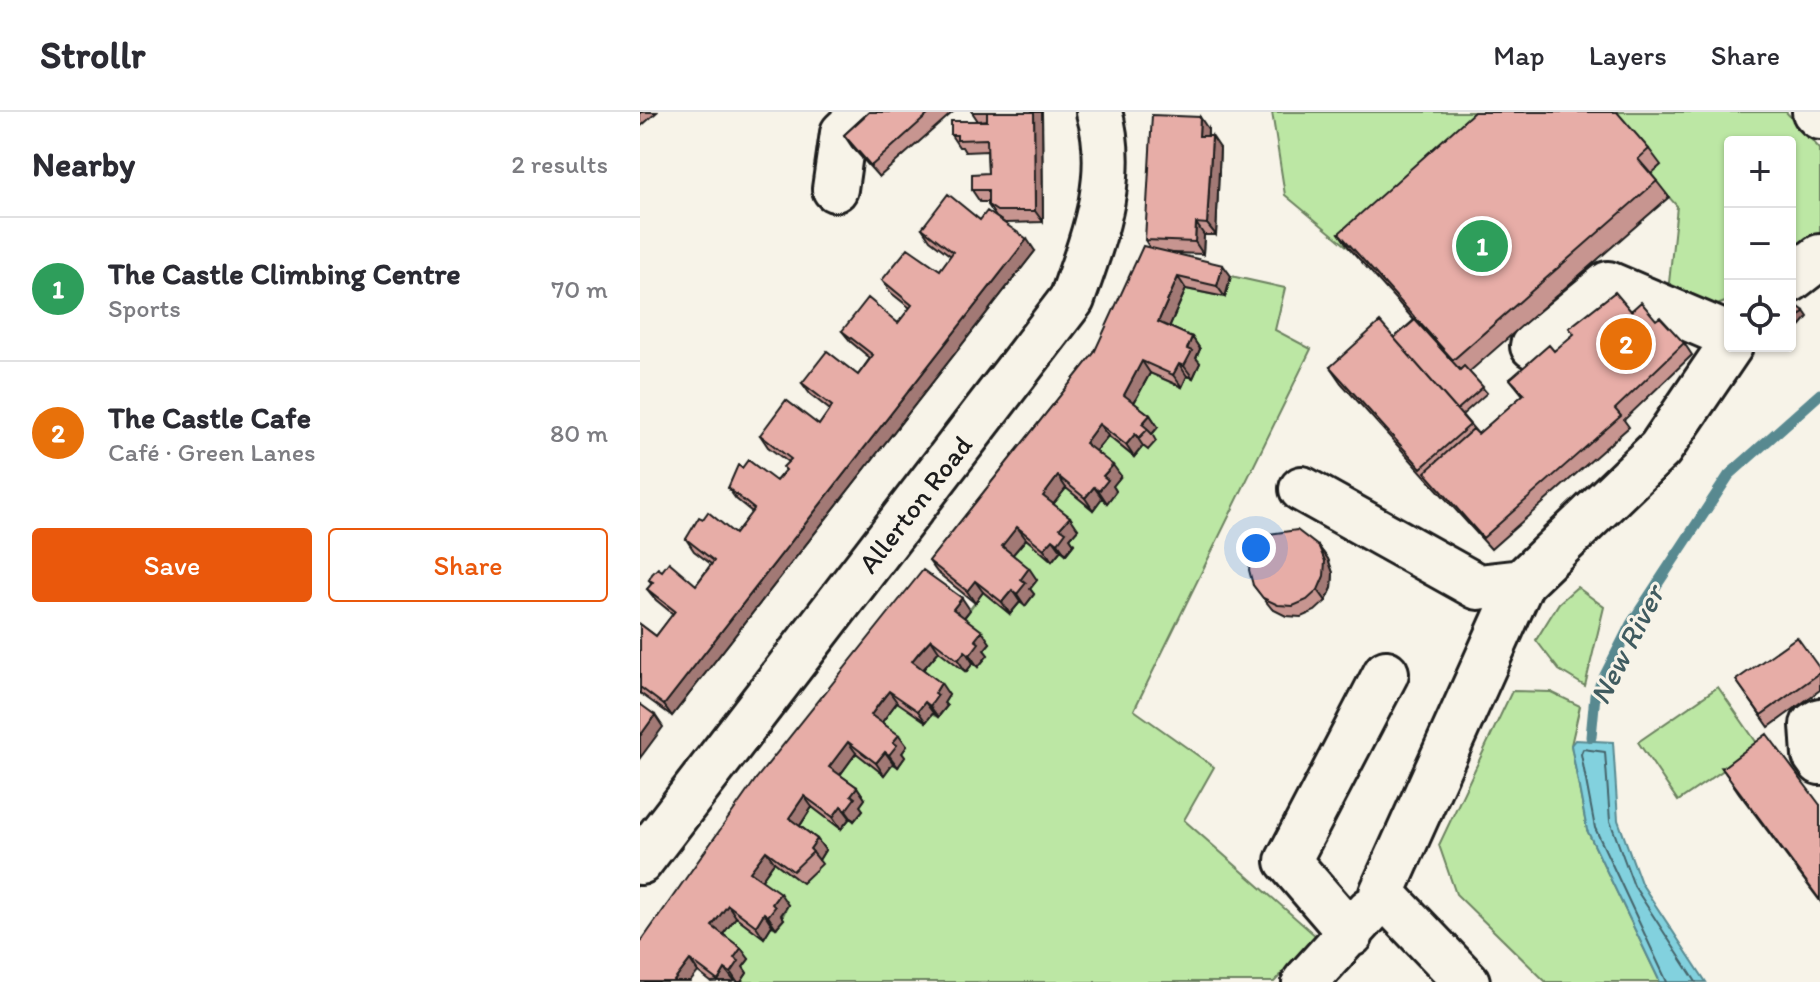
<!DOCTYPE html>
<meta charset="utf-8">
<style>
body{margin:0;font-family:Itim,sans-serif;background:#f2f2f3;color:#2b2b33}
.controls{position:absolute;right:24px;top:24px;display:grid;overflow:hidden;border-radius:8px;box-shadow:0 2px 6px #0004}
.controls button{width:72px;height:72px;display:grid;place-items:center;padding:0;border:0;border-bottom:2px solid #e1e1e2;background:#fff;color:#2b2b33;font:40px sans-serif}
.you{position:absolute;left:616px;top:436px;width:28px;height:28px;margin:-20px;border:6px solid #fff;border-radius:50%;background:#1a73e8;box-shadow:0 0 0 12px #1a73e833}
.badge{display:grid;place-items:center;width:52px;height:52px;border-radius:50%;background:#ea580c;color:#fff;font-size:26px;font-weight:700}
.pin{position:absolute;translate:-50% -50%;border:4px solid #fff;box-shadow:0 2px 8px #0006}
.list{margin:0;padding:0;list-style:none}
h2{display:flex;justify-content:space-between;align-items:center;height:104px;margin:0;padding:0 32px;font-size:34px}
h2 small{font-size:26px;font-weight:400;color:#7c7c81}
.list li{display:grid;grid-template-columns:52px 1fr auto;gap:24px;align-items:center;box-sizing:border-box;height:144px;padding:0 32px;border-top:2px solid #e1e1e2}
.list b{display:block;font-size:30px;white-space:nowrap}
.list p{margin:0;font-size:26px;white-space:nowrap;color:#7c7c81}
.list em{font-size:26px;font-style:normal;color:#7c7c81}
.actions{display:flex;gap:16px;padding:24px 32px}
.actions a{flex:1;padding:18px 0;border:2px solid #ea580c;border-radius:8px;text-align:center;font-size:28px;color:#ea580c}
.actions .main{background:#ea580c;color:#fff}
.icon{flex:none;width:44px;height:44px;fill:none;stroke:currentColor;stroke-width:2;stroke-linecap:round;stroke-linejoin:round}
.map{position:relative;flex:none;width:1180px;height:870px;overflow:hidden}
header{display:flex;align-items:center;gap:48px;box-sizing:border-box;height:112px;padding:0 40px;background:#fff;border-bottom:2px solid #e1e1e2}
header strong{font-size:38px}
nav{display:flex;gap:44px;margin-inline-start:auto;font-size:28px}
main{display:flex}
aside{flex:1;background:#fff}
.map>svg:first-child{display:block}
.green{fill:#bce7a4;stroke:#6c8260;stroke-width:2}
.water{fill:#82d1de;stroke:#598990;stroke-width:2}
.lines{fill:none;stroke-linecap:round;stroke-linejoin:round}
.shore{stroke:#45646a;stroke-width:2}
.stream{stroke:#598990;stroke-width:11}
.minor-casing{stroke:#1c1c1c;stroke-width:50}
.major-casing{stroke:#1c1c1c;stroke-width:50}
.minor{stroke:#f7f3e8;stroke-width:44}
.major{stroke:#f7f3e8;stroke-width:44}
.wall{fill:#c79590;stroke:#1c1c1c;stroke-width:2}
.shaded-wall{fill:#a27975;stroke:#1c1c1c;stroke-width:2}
.building{fill:#e7ada7;stroke:#1c1c1c;stroke-width:2}
.labels{text-anchor:middle;stroke-width:6;stroke-linejoin:round;paint-order:stroke}
.street-label{font-size:28px;fill:#1c1c1c;stroke:#f7f3e8}
.water-label{font-size:30px;font-style:italic;fill:#405b60;stroke:#f7f3e8}
</style>
<header>
<strong>Strollr</strong>
<nav><a>Map</a><a>Layers</a><a>Share</a></nav>
</header>
<main>
<aside>
<h2>Nearby<small>2 results</small></h2>
<ul class="list">
<li><span class="badge" style="background:#2e9e5b">1</span><div><b>The Castle Climbing Centre</b><p>Sports</p></div><em>70 m</em></li>
<li><span class="badge" style="background:#e8710a">2</span><div><b>The Castle Cafe</b><p>Café · Green Lanes</p></div><em>80 m</em></li>
</ul>
<div class="actions"><a class="main">Save</a><a>Share</a></div>
</aside>
<div class="map">
<svg width="1180" height="870" viewBox="0 0 1180 870">
<rect width="100%" height="100%" fill="#f7f3e8"/>
<filter id="ink" filterUnits="userSpaceOnUse"><feTurbulence type="fractalNoise" baseFrequency=".0125" numOctaves="2"/><feDisplacementMap in="SourceGraphic" scale="16" xChannelSelector="R" yChannelSelector="G"/><feConvolveMatrix kernelMatrix="1 2 1 2 8 2 1 2 1" color-interpolation-filters="sRGB"/></filter>
<g filter="url(#ink)">
<path class="green" d="M 632,0 L 841,0 L 710,137 L 645,83 Z
M 974,0 L 1146,0 L 1180,37 L 1180,130 L 1150,153 L 1150,30 L 1090,30 L 1090,188 L 1070,196 L 1044,193 L 1029,171 L 1037,94 L 1009,63 Z
M 591,164 L 645,176 L 635,218 L 671,237 L 494,598 L 574,655 L 544,708 L 677,825 L 634,870 L 101,870 L 107,861 L 80,826 L 96,805 L 137,816 L 148,793 L 119,771 L 134,750 L 162,771 L 181,752 L 178,748 L 185,738 L 157,718 L 172,695 L 201,716 L 197,667 L 216,641 L 258,654 L 239,614 L 257,590 L 298,605 L 306,594 L 280,561 L 299,539 L 326,559 L 333,551 L 338,555 L 347,543 L 321,509 L 343,480 L 370,502 L 380,490 L 385,494 L 394,483 L 370,446 L 386,427 L 412,448 L 421,438 L 426,442 L 429,428 L 411,395 L 426,376 L 462,386 L 471,376 L 453,342 L 468,324 L 494,345 L 503,334 L 508,338 L 511,324 L 518,315 L 492,294 L 510,261 L 541,275 L 547,264 L 553,265 L 560,251 L 526,222 L 546,177 L 585,185 Z
M 937,475 L 964,495 L 945,574 L 919,558 L 896,528 L 919,491 Z
M 1078,575 L 1119,634 L 1038,689 L 998,630 Z
M 872,579 L 911,580 L 940,594 L 931,633 L 947,718 L 1020,870 L 906,870 L 816,782 L 799,733 Z"/>
<path class="water" d="M 935,628 L 973,630 L 978,708 L 1001,771 L 1066,870 L 1020,870 L 947,718 L 931,633 Z"/>
<g class="lines">
<path class="shore" d="M 1027,870 L 955,716 L 941,642 L 943,637 L 965,640 L 970,709 L 994,774 L 1056,870"/>
<path class="stream" d="M 951,625 L 955,583 L 991,512 L 1089,363 L 1180,282"/>
<g class="minor-casing">
<path id="minor" d="M 195,77 L 203,21 L 225,0
M 1150,168 L 1180,145
M 893,234 L 968,172 L 1090,224
M 662,377 L 838,475 L 882,470
M 1180,609 L 1173,613 L 1175,643 L 1180,650
M 0,750 L 432,187 C 453,127 478,65 459,0
M 711,822 L 648,749 L 746,561
M 665,870 L 730,798
M 827,870 L 742,781 L 882,470 L 1020,337 L 1090,234"/>
</g>
<g class="major-casing">
<path id="major" d="M 1175,0 L 1180,5"/>
</g>
<use href="#minor" class="minor"/>
<use href="#major" class="major"/>
</g>
<path class="wall" d="M 0,0 L 17,0 L 0,15 Z
M 229,0 L 313,0 L 239,65 L 212,35 L 204,23 Z
M 332,0 L 402,0 L 403,110 L 365,111 L 356,105 L 348,93 L 348,90 L 340,90 L 332,78 L 348,61 L 347,39 L 325,40 L 322,35 L 319,35 L 311,23 L 347,9 L 347,8 L 338,9 Z
M 568,17 L 568,24 L 580,36 L 576,123 L 564,123 L 563,142 L 532,141 L 591,164 L 585,185 L 546,177 L 529,215 L 552,225 L 560,237 L 556,246 L 560,251 L 553,266 L 547,264 L 542,275 L 510,261 L 494,291 L 510,303 L 518,315 L 512,322 L 516,329 L 508,338 L 503,334 L 494,345 L 468,324 L 456,339 L 481,364 L 473,374 L 476,379 L 467,391 L 462,386 L 453,398 L 426,376 L 413,392 L 438,417 L 430,426 L 434,432 L 426,442 L 421,438 L 412,449 L 386,427 L 372,443 L 397,468 L 390,477 L 394,482 L 385,494 L 380,490 L 370,502 L 343,480 L 335,491 L 297,460 L 289,449 L 454,241 L 510,136 L 505,128 Z
M 1009,37 L 1021,53 L 1011,62 L 1029,85 L 829,260 L 847,281 L 822,303 L 838,322 L 883,283 L 870,267 L 914,239 L 991,199 L 1016,208 L 1044,231 L 1052,243 L 984,308 L 989,315 L 851,437 L 701,271 L 690,255 L 754,226 L 774,208 L 710,137 L 699,121 Z
M 340,108 L 395,139 L 32,604 L 0,581 L 0,512 L 16,524 L 33,502 L 16,488 L 7,477 L 12,472 L 9,468 L 22,459 L 56,473 L 71,452 L 54,439 L 46,427 L 63,407 L 95,422 L 112,400 L 96,387 L 88,376 L 102,356 L 136,369 L 145,358 L 148,350 L 128,335 L 120,323 L 179,313 L 190,298 L 170,282 L 162,271 L 218,263 L 230,246 L 211,230 L 202,219 L 258,211 L 270,196 L 250,180 L 242,168 L 300,158 L 311,144 L 290,128 L 282,116 Z
M 679,435 L 688,447 L 693,461 L 692,476 L 686,489 L 675,499 L 661,505 L 646,504 L 632,497 L 613,473 Z
M 330,498 L 324,506 L 350,531 L 344,538 L 348,543 L 338,555 L 333,551 L 326,560 L 299,539 L 283,557 L 309,583 L 304,591 L 307,594 L 298,605 L 293,601 L 286,610 L 257,590 L 242,610 L 267,634 L 262,641 L 265,645 L 258,655 L 253,651 L 244,663 L 216,641 L 200,663 L 217,675 L 225,687 L 220,694 L 223,698 L 214,709 L 210,706 L 201,717 L 172,695 L 160,714 L 177,727 L 185,738 L 179,748 L 182,752 L 162,771 L 134,750 L 121,768 L 148,793 L 141,803 L 144,807 L 136,816 L 132,813 L 124,826 L 96,805 L 83,822 L 109,847 L 103,855 L 107,861 L 101,870 L 94,869 L 71,870 L 58,860 L 0,870 L 116,667 Z
M 1180,557 L 1180,578 L 1129,615 L 1096,568 Z
M 1082,656 L 1180,693 L 1180,789 L 1099,681 Z"/>
<path class="shaded-wall" d="M 394,0 L 402,0 L 403,110 L 395,99 Z
M 560,5 L 568,17 L 567,35 L 559,24 Z
M 572,24 L 580,36 L 576,123 L 567,112 Z
M 556,111 L 564,123 L 563,142 L 555,130 Z
M 387,127 L 395,139 L 32,604 L 24,593 Z
M 583,153 L 591,164 L 585,185 L 577,174 Z
M 538,165 L 546,177 L 526,222 L 518,210 Z
M 1164,199 L 1168,205 L 1152,224 L 1150,221 L 1150,215 Z
M 552,225 L 560,237 L 556,246 L 560,251 L 553,266 L 544,254 L 547,237 Z
M 502,249 L 510,261 L 492,294 L 484,283 Z
M 539,252 L 547,264 L 542,275 L 533,263 Z
M 510,303 L 518,315 L 512,322 L 502,312 Z
M 459,312 L 468,324 L 453,342 L 445,331 Z
M 495,322 L 503,334 L 494,345 L 486,333 Z
M 473,353 L 481,364 L 473,374 L 476,379 L 467,391 L 459,379 L 463,364 Z
M 418,364 L 426,376 L 411,395 L 403,384 Z
M 454,375 L 462,386 L 453,398 L 445,386 Z
M 430,405 L 438,417 L 430,426 L 434,432 L 426,442 L 418,431 L 420,416 Z
M 377,415 L 386,427 L 370,446 L 362,434 Z
M 413,427 L 421,438 L 412,449 L 404,437 Z
M 679,435 L 688,447 L 693,461 L 692,476 L 686,489 L 678,478 Z
M 389,456 L 397,468 L 390,477 L 394,482 L 385,494 L 377,482 L 381,467 Z
M 335,469 L 343,480 L 335,491 L 327,479 Z
M 372,478 L 380,490 L 370,502 L 362,490 Z
M 322,486 L 330,498 L 321,509 L 313,497 Z
M 342,519 L 350,531 L 344,538 L 348,543 L 338,555 L 330,543 L 335,528 Z
M 291,527 L 299,539 L 280,561 L 272,549 Z
M 325,539 L 333,551 L 326,560 L 318,548 Z
M 301,571 L 309,583 L 304,591 L 307,594 L 298,605 L 290,594 L 295,581 Z
M 249,579 L 257,590 L 239,614 L 231,603 Z
M 285,590 L 293,601 L 286,610 L 278,599 Z
M 15,603 L 23,615 L 0,646 L 0,624 Z
M 259,623 L 267,634 L 262,641 L 265,645 L 258,655 L 249,643 L 253,630 Z
M 208,630 L 216,641 L 197,667 L 189,655 Z
M 245,640 L 253,651 L 244,663 L 236,651 Z
M 217,675 L 225,687 L 220,694 L 223,698 L 214,709 L 206,698 L 211,683 Z
M 164,684 L 172,695 L 157,718 L 149,706 Z
M 201,694 L 210,706 L 201,717 L 193,705 Z
M 177,727 L 185,738 L 179,748 L 170,737 Z
M 126,739 L 134,750 L 119,771 L 110,760 Z
M 140,781 L 148,793 L 141,803 L 144,807 L 136,816 L 128,804 L 132,792 Z
M 88,793 L 96,805 L 80,826 L 72,814 Z
M 124,801 L 132,813 L 124,826 L 116,814 Z
M 101,836 L 109,847 L 103,855 L 107,861 L 101,870 L 97,870 L 91,861 L 94,846 Z
M 50,848 L 58,860 L 50,870 L 35,870 L 34,869 Z
M 85,857 L 94,869 L 93,870 L 78,870 L 78,869 Z"/>
<path class="building" d="M 229,0 L 291,0 L 231,54 L 204,23 Z
M 347,0 L 394,0 L 395,99 L 357,99 L 348,93 L 348,78 L 332,78 L 332,62 L 348,61 L 347,27 L 317,28 L 317,23 L 311,23 L 311,9 L 347,9 Z
M 834,0 L 977,0 L 1009,37 L 998,47 L 1017,69 L 813,248 L 699,121 Z
M 512,3 L 560,5 L 559,24 L 572,24 L 567,112 L 556,111 L 555,130 L 505,128 Z
M 308,82 L 340,108 L 347,99 L 387,127 L 24,593 L 0,575 L 0,512 L 16,524 L 35,499 L 7,477 L 13,470 L 9,468 L 12,462 L 18,456 L 22,459 L 29,450 L 56,473 L 74,449 L 46,427 L 59,405 L 63,407 L 68,400 L 95,422 L 114,397 L 88,376 L 98,353 L 102,356 L 108,348 L 136,369 L 146,358 L 143,355 L 151,347 L 120,323 L 146,288 L 179,313 L 192,294 L 162,271 L 187,239 L 218,263 L 233,243 L 202,219 L 228,186 L 258,211 L 272,193 L 242,168 L 268,136 L 300,158 L 313,140 L 282,116 Z
M 503,134 L 583,153 L 577,174 L 538,165 L 518,210 L 552,225 L 547,237 L 552,239 L 544,254 L 539,252 L 533,263 L 502,249 L 484,283 L 510,303 L 502,312 L 508,317 L 499,326 L 495,322 L 486,333 L 459,312 L 445,331 L 473,353 L 463,364 L 468,368 L 459,379 L 454,375 L 445,386 L 418,364 L 403,384 L 430,405 L 420,416 L 426,420 L 418,431 L 413,427 L 404,437 L 377,415 L 362,434 L 389,456 L 381,467 L 386,471 L 377,482 L 372,478 L 362,490 L 335,469 L 327,479 L 289,449 L 454,241 Z
M 975,180 L 991,199 L 1001,190 L 1016,208 L 1020,205 L 1044,231 L 975,297 L 981,304 L 843,426 L 785,360 L 833,317 L 838,322 L 884,282 L 870,267 L 909,233 L 914,239 L 934,222 L 929,216 Z
M 1150,188 L 1164,199 L 1150,215 Z
M 775,208 L 820,258 L 824,254 L 843,275 L 817,298 L 754,226 Z
M 740,210 L 830,313 L 781,356 L 690,255 Z
M 657,418 L 679,435 L 685,449 L 684,464 L 678,478 L 667,488 L 653,494 L 638,493 L 623,486 L 613,473 L 609,458 L 611,443 L 629,422 Z
M 283,458 L 322,486 L 313,497 L 342,519 L 335,528 L 339,531 L 330,543 L 325,539 L 318,548 L 291,527 L 280,539 L 272,549 L 301,571 L 295,581 L 298,583 L 290,594 L 285,590 L 278,599 L 249,579 L 240,590 L 231,603 L 259,623 L 253,630 L 257,633 L 249,643 L 245,640 L 236,651 L 208,630 L 189,655 L 217,675 L 211,683 L 215,686 L 206,698 L 201,694 L 193,705 L 164,684 L 149,706 L 177,727 L 170,737 L 173,740 L 153,759 L 126,739 L 110,760 L 140,781 L 132,792 L 135,795 L 128,804 L 124,801 L 116,814 L 88,793 L 72,814 L 101,836 L 94,846 L 99,849 L 91,861 L 85,857 L 78,869 L 50,848 L 34,869 L 36,870 L 0,870 L 0,831 L 116,667 Z
M 1157,525 L 1180,557 L 1180,561 L 1121,603 L 1096,568 Z
M 0,592 L 15,603 L 0,624 Z
M 1127,622 L 1180,693 L 1180,788 L 1082,656 Z"/>
</g>
<g class="labels">
<g class="street-label">
<text transform="translate(275 392) rotate(-52)" y="10">Allerton Road</text>
</g>
<g class="water-label">
<text transform="translate(987 533) rotate(-63)" y="10">New River</text>
</g>
</g>
</svg>
<div class="controls">
<button>+</button>
<button>−</button>
<button><svg class="icon" aria-label="locate" viewBox="0 0 24 24"><circle cx="12" cy="12" r="6"/><path d="M12 2v4M12 18v4M2 12h4M18 12h4"/></svg></button>
</div>
<div class="you"></div>
<div class="pin badge" style="left:842px;top:134px;background:#2e9e5b">1</div>
<div class="pin badge" style="left:986px;top:232px;background:#e8710a">2</div>
</div>
</main>
